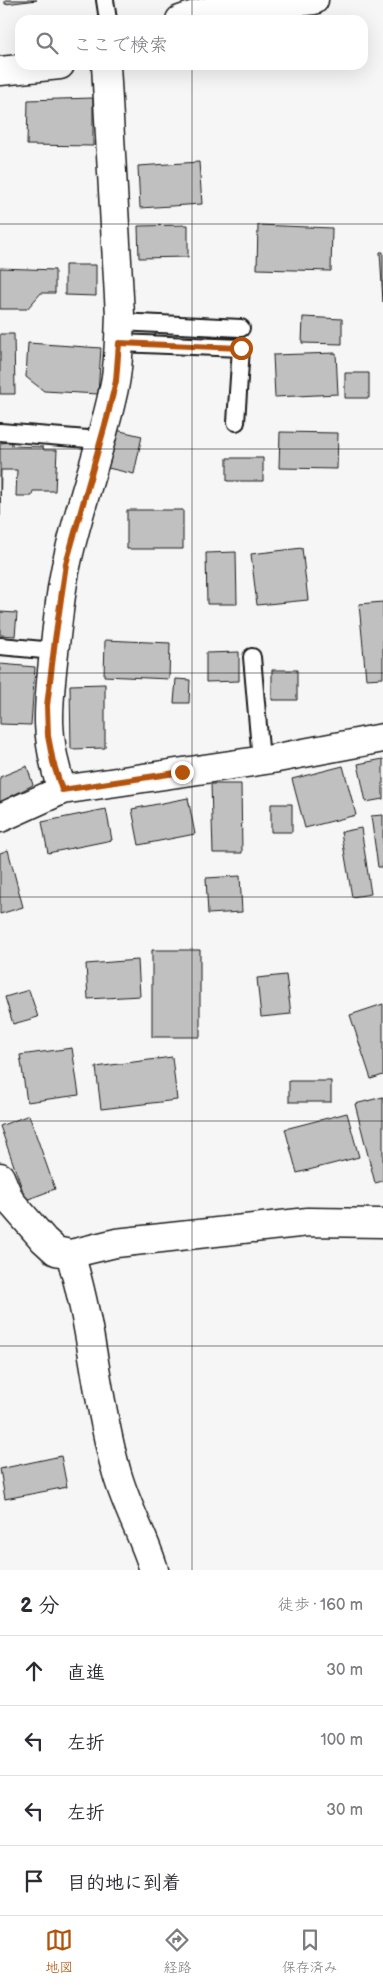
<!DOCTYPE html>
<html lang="ja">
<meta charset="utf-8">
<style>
body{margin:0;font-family:"Balsamiq Sans","Klee One",sans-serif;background:#f7f7f7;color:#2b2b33}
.stop{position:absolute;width:15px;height:15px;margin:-11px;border:4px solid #b45309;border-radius:50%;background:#fff}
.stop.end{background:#b45309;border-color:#fff;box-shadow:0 1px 5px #0008}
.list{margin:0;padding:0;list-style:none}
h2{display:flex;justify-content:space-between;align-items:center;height:65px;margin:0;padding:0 20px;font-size:21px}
h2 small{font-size:16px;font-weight:400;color:#7c7c81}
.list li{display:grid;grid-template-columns:32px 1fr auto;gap:15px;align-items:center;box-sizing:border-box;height:70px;padding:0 20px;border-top:1px solid #e1e1e2}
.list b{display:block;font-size:19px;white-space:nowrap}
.list em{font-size:16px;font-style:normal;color:#7c7c81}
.icon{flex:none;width:28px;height:28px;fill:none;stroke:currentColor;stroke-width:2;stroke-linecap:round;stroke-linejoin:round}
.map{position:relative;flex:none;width:383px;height:1570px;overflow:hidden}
.search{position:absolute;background:#fff;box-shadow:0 5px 20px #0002;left:15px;right:15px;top:15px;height:55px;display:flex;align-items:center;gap:12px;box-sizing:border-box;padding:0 18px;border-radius:15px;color:#7c7c81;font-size:19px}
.sheet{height:345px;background:#fff}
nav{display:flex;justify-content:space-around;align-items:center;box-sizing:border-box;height:70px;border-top:1px solid #e1e1e2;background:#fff;font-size:14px;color:#7c7c81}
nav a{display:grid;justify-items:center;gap:2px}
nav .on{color:#b45309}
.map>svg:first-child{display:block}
.building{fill:#c0c0c0;stroke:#1c1c1c}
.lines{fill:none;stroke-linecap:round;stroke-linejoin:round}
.service-casing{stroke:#1c1c1c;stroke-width:20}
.minor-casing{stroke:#1c1c1c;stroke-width:31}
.secondary-casing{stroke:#1c1c1c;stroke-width:31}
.service{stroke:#fff;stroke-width:16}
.minor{stroke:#fff;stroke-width:28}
.secondary{stroke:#fff;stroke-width:28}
.route{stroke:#b45309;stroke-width:6}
.grid{fill:none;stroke:#1c1c1c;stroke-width:1;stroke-opacity:0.55}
</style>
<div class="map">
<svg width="383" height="1570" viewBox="0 0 383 1570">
<rect width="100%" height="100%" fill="#f6f6f6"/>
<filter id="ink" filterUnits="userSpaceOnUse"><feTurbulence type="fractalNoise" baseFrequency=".02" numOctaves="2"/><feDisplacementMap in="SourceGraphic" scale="10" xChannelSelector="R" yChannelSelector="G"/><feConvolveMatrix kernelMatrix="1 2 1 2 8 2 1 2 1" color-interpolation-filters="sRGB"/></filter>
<g filter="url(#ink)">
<path class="building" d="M 5,0 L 37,0 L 5,4 Z
M 93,98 L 93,146 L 27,145 L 28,100 Z
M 199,162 L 202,204 L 140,208 L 138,166 Z
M 188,225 L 188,257 L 139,258 L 138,226 Z
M 258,225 L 332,228 L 331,271 L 257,269 Z
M 380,252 L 383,252 L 383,302 Z
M 65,265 L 96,265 L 96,296 L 65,295 Z
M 0,268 L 55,270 L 55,293 L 41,293 L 27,309 L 0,309 Z
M 303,317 L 342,319 L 342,344 L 302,343 Z
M 0,334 L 14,334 L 15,394 L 0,394 Z
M 28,343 L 101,348 L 98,394 L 44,391 L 26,377 Z
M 336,353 L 338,394 L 275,397 L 273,355 Z
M 345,373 L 369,373 L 369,398 L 345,398 Z
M 116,430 L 142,436 L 134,474 L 108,468 Z
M 280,432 L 338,433 L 337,469 L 279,468 Z
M 12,442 L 12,446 L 43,447 L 44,450 L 57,450 L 55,491 L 33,491 L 32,496 L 16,496 L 17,470 L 1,470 L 0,516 L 0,443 Z
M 227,458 L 263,458 L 263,481 L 227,481 Z
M 127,510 L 183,510 L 183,549 L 127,549 Z
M 302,548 L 308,600 L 257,605 L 251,554 Z
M 236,552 L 237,604 L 207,604 L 206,553 Z
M 383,602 L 383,678 L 366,679 L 359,604 Z
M 0,612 L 17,613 L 15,636 L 0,635 Z
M 105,640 L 170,643 L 169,679 L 104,676 Z
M 239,652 L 239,681 L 206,682 L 206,653 Z
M 0,664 L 35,667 L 31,725 L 0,724 Z
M 272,670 L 297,670 L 297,700 L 272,700 Z
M 176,679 L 190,680 L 189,703 L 174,703 Z
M 105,684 L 105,748 L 71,749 L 70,685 Z
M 383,759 L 383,799 L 366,802 L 358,764 Z
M 27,766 L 33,785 L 0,802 L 0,777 Z
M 343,766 L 356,815 L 305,828 L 292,779 Z
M 211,784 L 241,784 L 242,853 L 213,853 Z
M 188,798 L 195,834 L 139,845 L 132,809 Z
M 271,804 L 292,804 L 292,832 L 271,832 Z
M 106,809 L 112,840 L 48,853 L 42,822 Z
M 383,815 L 383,867 L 378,867 L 371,816 Z
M 361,828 L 371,894 L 352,897 L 341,832 Z
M 8,850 L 23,907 L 0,914 L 0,853 Z
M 240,876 L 242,912 L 208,914 L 206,878 Z
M 152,950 L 200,950 L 200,1037 L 152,1037 Z
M 138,960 L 140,996 L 88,999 L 86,964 Z
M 286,975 L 291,1014 L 261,1017 L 257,978 Z
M 29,990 L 38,1017 L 13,1024 L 5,997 Z
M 383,1004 L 383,1075 L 371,1079 L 350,1015 Z
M 72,1048 L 79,1095 L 27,1102 L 20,1055 Z
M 172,1057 L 177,1100 L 101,1109 L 96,1067 Z
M 289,1081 L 331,1081 L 331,1102 L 289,1102 Z
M 383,1097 L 383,1181 L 375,1183 L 355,1104 Z
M 347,1113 L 359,1157 L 297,1173 L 285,1129 Z
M 29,1115 L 55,1189 L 26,1200 L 0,1126 Z
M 61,1456 L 67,1487 L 5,1499 L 0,1469 Z"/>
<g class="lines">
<g class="service-casing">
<path id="service" d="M 105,0 L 108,20
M 119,322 L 241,328
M 119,343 L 241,348 L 236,422
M 0,432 L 100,440
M 0,646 L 54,651
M 252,657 L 261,760"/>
</g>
<g class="minor-casing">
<path id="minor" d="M 62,790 C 44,735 48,708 54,652 C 58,623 60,591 67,562 C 80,502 103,444 115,383 C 119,361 119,337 120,315 L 106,65
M 0,818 L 62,790 L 272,759 L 383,738
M 0,1177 L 10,1201 L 44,1240 L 56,1251 L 70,1254 L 116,1243 L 308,1222 L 383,1223
M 70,1254 C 93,1326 96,1399 116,1470 C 125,1505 144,1536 154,1570"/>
</g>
<g class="secondary-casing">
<path id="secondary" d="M 180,20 C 222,4 270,5 314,0
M 0,71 L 60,65"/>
</g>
<use href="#service" class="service"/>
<use href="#minor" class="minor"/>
<use href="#secondary" class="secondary"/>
</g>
</g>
<g class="lines" filter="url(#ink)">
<path class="route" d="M 182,772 L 62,790 L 53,762 L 48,736 L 47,706 L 55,640 L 66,564 L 107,418 L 116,381 L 119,343 L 241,348"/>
</g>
<path class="grid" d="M 192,0 L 192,20M 192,65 L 192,1570M 0,224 L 383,224M 0,449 L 383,449M 0,673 L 383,673M 0,897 L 383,897M 0,1121 L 383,1121M 0,1346 L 383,1346"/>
</svg>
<div class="stop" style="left:241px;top:348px"></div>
<div class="stop end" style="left:182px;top:772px"></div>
<div class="search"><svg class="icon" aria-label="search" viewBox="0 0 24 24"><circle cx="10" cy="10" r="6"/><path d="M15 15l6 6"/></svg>ここで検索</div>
</div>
<section class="sheet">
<h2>2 分<small>徒歩 · 160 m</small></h2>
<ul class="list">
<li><svg class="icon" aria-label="ahead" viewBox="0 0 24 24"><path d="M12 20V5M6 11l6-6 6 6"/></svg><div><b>直進</b></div><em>30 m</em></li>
<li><svg class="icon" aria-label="left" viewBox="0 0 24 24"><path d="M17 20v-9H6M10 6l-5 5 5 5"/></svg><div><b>左折</b></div><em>100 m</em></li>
<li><svg class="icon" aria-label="left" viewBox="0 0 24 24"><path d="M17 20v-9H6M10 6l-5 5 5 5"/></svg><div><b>左折</b></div><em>30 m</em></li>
<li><svg class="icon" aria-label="arrive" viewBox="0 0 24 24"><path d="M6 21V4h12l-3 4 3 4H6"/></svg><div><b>目的地に到着</b></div></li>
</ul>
</section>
<nav>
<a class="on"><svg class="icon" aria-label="map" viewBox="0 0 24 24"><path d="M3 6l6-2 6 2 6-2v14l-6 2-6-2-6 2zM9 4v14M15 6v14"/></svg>地図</a>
<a><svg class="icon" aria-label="directions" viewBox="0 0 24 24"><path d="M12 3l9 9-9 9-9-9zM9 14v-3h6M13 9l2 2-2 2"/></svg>経路</a>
<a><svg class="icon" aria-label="saved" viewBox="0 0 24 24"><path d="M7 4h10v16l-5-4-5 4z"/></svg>保存済み</a>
</nav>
